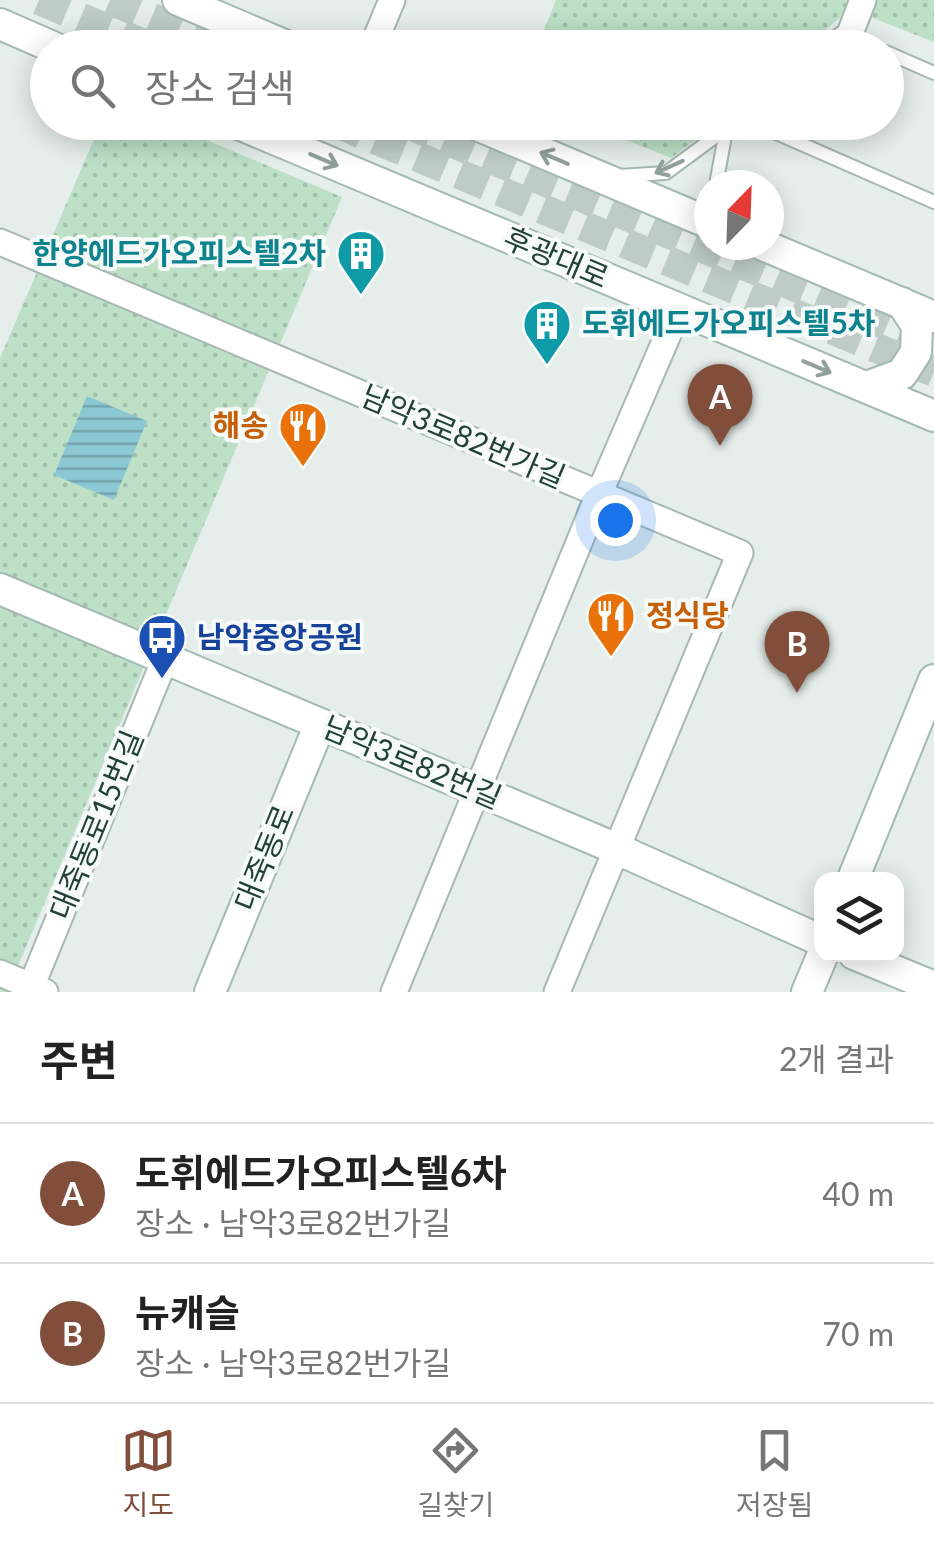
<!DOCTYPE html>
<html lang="ko">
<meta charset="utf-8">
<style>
body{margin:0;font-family:Lato,"Noto Sans KR",sans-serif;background:#f6f6f6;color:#222}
.controls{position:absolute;right:30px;bottom:30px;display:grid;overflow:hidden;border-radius:20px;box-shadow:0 5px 25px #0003}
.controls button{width:90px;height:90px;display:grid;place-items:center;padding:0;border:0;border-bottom:2px solid #e0e0e0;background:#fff;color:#222;font:50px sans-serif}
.compass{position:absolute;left:694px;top:170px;width:90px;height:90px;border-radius:50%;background:#fff;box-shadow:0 5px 25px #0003;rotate:23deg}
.you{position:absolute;left:615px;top:520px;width:35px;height:35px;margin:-25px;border:8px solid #fff;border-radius:50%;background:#1a73e8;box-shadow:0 0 0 15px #1a73e833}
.badge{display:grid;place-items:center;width:65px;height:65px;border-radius:50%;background:#814e3c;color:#fff;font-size:32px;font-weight:700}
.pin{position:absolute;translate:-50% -82px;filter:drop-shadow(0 2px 5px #0008)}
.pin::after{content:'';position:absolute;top:52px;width:35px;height:30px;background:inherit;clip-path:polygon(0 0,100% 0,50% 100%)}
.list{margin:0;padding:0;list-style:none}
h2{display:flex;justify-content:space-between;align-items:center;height:130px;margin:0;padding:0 40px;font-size:42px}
h2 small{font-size:32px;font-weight:400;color:#767676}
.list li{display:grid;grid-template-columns:65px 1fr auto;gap:30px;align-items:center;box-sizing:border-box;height:140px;padding:0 40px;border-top:2px solid #e0e0e0}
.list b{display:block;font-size:38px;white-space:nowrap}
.list p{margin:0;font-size:32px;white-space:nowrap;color:#767676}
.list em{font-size:32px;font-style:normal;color:#767676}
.icon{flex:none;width:55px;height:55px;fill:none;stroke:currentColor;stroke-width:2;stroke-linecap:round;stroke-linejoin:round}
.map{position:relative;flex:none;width:934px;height:992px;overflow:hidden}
.search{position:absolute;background:#fff;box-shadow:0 5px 25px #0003;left:30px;right:30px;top:30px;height:110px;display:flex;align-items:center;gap:25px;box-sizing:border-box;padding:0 35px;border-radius:55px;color:#767676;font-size:38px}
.sheet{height:410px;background:#fff}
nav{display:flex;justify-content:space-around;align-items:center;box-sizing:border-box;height:140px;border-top:2px solid #e0e0e0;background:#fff;font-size:28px;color:#767676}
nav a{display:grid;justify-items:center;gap:5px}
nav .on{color:#814e3c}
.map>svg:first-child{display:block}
.park{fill:url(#park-dots)}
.water{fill:url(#water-rules)}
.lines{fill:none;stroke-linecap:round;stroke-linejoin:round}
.secondary-tunnel{stroke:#becbc7;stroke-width:30;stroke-dasharray:30 15;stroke-linecap:butt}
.lane-casing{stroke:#a7b7b1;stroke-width:16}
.street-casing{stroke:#a7b7b1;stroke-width:29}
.secondary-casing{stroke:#a3bab2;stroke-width:34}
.lane{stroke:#fff;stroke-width:12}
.street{stroke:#fff;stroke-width:25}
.secondary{stroke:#fff;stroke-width:30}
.oneway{stroke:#91a09c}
.labels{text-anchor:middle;stroke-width:8;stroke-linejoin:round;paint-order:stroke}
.culture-label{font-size:30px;font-weight:bold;fill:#0d838f;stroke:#f6faf8;text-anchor:end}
.street-label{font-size:30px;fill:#234139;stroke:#f6faf8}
.food-label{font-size:30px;font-weight:bold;fill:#c56008;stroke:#f6faf8;text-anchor:end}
.transit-label{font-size:30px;font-weight:bold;fill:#164399;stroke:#f6faf8;text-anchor:start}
</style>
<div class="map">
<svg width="934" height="992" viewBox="0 0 934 992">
<defs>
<pattern id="park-dots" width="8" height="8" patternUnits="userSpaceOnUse" patternTransform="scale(2.5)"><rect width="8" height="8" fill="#bde0c7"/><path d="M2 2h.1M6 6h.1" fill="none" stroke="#a2c1ac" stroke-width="1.8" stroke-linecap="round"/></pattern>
<pattern id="water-rules" width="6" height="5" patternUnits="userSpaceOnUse" patternTransform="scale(2.5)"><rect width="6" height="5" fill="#8cc8d4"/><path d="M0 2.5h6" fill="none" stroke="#72a4ad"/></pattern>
</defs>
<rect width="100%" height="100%" fill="#e5eeea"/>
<path class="park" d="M 556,0 L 934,0 L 934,42 L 850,9 L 805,47 L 537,48 Z
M 101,123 L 166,123 L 342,197 L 7,992 L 0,992 L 0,358 Z
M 585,123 L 718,123 L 671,158 Z"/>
<path class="water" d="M 87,396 L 147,421 L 114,500 L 54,475 Z"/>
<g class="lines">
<path class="secondary-tunnel" d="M 39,0 L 153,48
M 110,0 L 223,48
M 334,122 L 934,372
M 403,122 L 934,345"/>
<g class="lane-casing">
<path id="lane" d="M 823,48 L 841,33 L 876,48
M 886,52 L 934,73
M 751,122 L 934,202
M 619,176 L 666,173 L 735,122
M 719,185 L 717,179 L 726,131"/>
</g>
<g class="street-casing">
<path id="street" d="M 849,36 L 863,0
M 372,48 L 392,0
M 0,242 L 740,553 L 557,992
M 0,973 L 45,992
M 29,992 L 165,659
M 394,992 L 599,494 L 679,309"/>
</g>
<g class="secondary-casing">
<path id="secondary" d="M 178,0 L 291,48
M 0,24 L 55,48
M 234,122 L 934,416
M 470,122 L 709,223
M 763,245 L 934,317
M 866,387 L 902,374 L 916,352 L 917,326 L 902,303
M 0,589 L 617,849 L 822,941
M 853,879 L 934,680
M 854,954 L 934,987
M 210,992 L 320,724
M 807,992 L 823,954"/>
</g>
<use href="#lane" class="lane"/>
<use href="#street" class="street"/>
<use href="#secondary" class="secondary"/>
</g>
<defs><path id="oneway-shaft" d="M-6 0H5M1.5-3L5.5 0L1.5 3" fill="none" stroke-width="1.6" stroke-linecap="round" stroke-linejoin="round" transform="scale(2.5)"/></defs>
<g class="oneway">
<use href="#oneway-shaft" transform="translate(554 158) rotate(-157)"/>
<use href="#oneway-shaft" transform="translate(324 160) rotate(23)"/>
<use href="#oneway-shaft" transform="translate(669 167) rotate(156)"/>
<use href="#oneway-shaft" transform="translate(817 367) rotate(23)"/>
</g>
<defs>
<g id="building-pin" transform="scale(2.5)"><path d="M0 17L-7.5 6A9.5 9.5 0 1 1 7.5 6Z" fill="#0f9aa8" stroke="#f6faf8"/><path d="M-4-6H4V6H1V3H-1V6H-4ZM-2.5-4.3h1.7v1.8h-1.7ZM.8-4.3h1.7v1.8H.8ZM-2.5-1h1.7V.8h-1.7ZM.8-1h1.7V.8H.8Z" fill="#fff"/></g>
<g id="restaurant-pin" transform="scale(2.5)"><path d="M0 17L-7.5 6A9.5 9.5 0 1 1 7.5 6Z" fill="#e8710a" stroke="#f6faf8"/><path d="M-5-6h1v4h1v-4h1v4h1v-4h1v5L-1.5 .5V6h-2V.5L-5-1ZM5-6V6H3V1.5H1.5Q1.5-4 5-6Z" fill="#fff"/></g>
<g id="bus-pin" transform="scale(2.5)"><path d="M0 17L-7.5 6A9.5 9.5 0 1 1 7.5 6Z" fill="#1a4fb4" stroke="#f6faf8"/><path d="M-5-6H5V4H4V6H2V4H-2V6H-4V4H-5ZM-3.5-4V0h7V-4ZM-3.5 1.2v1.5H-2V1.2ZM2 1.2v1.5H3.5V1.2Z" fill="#fff"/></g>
</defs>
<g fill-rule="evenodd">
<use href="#building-pin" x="361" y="254"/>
<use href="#building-pin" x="547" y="324"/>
<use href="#restaurant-pin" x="303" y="426"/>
<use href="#restaurant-pin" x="611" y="616"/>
<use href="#bus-pin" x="162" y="638"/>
</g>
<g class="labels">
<g class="culture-label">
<text x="326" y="264">한양에드가오피스텔2차</text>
<text x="582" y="334" text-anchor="start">도휘에드가오피스텔5차</text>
</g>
<g class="street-label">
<text transform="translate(556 258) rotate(23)" y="10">후광대로</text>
<text transform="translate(463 437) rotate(23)" y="10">남악3로82번가길</text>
<text transform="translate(412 763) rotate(23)" y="10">남악3로82번길</text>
<text transform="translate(97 825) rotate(-68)" y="10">대죽동로15번길</text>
<text transform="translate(265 858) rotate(-68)" y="10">대죽동로</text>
</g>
<g class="food-label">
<text x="268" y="436">해송</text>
<text x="646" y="626" text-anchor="start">정식당</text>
</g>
<g class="transit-label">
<text x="197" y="648">남악중앙공원</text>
</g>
</g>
</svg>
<div class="controls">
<button><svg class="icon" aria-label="layers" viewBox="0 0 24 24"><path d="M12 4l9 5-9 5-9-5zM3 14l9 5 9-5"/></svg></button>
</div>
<svg class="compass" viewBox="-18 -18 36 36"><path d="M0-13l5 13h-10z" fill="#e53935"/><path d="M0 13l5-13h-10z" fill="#767676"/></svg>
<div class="you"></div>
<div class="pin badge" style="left:720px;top:446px">A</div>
<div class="pin badge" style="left:797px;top:693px">B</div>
<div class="search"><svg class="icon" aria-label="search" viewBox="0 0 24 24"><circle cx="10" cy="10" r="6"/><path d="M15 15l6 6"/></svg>장소 검색</div>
</div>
<section class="sheet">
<h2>주변<small>2개 결과</small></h2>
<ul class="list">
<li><span class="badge">A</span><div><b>도휘에드가오피스텔6차</b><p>장소 · 남악3로82번가길</p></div><em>40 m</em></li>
<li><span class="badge">B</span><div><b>뉴캐슬</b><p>장소 · 남악3로82번가길</p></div><em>70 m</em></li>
</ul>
</section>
<nav>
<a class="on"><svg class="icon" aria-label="map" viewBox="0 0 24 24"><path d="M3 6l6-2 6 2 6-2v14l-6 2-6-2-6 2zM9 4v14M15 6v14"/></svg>지도</a>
<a><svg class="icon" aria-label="directions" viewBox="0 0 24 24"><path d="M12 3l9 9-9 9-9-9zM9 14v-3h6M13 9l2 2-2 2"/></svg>길찾기</a>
<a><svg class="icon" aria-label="saved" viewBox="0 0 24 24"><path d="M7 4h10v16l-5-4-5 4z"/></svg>저장됨</a>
</nav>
